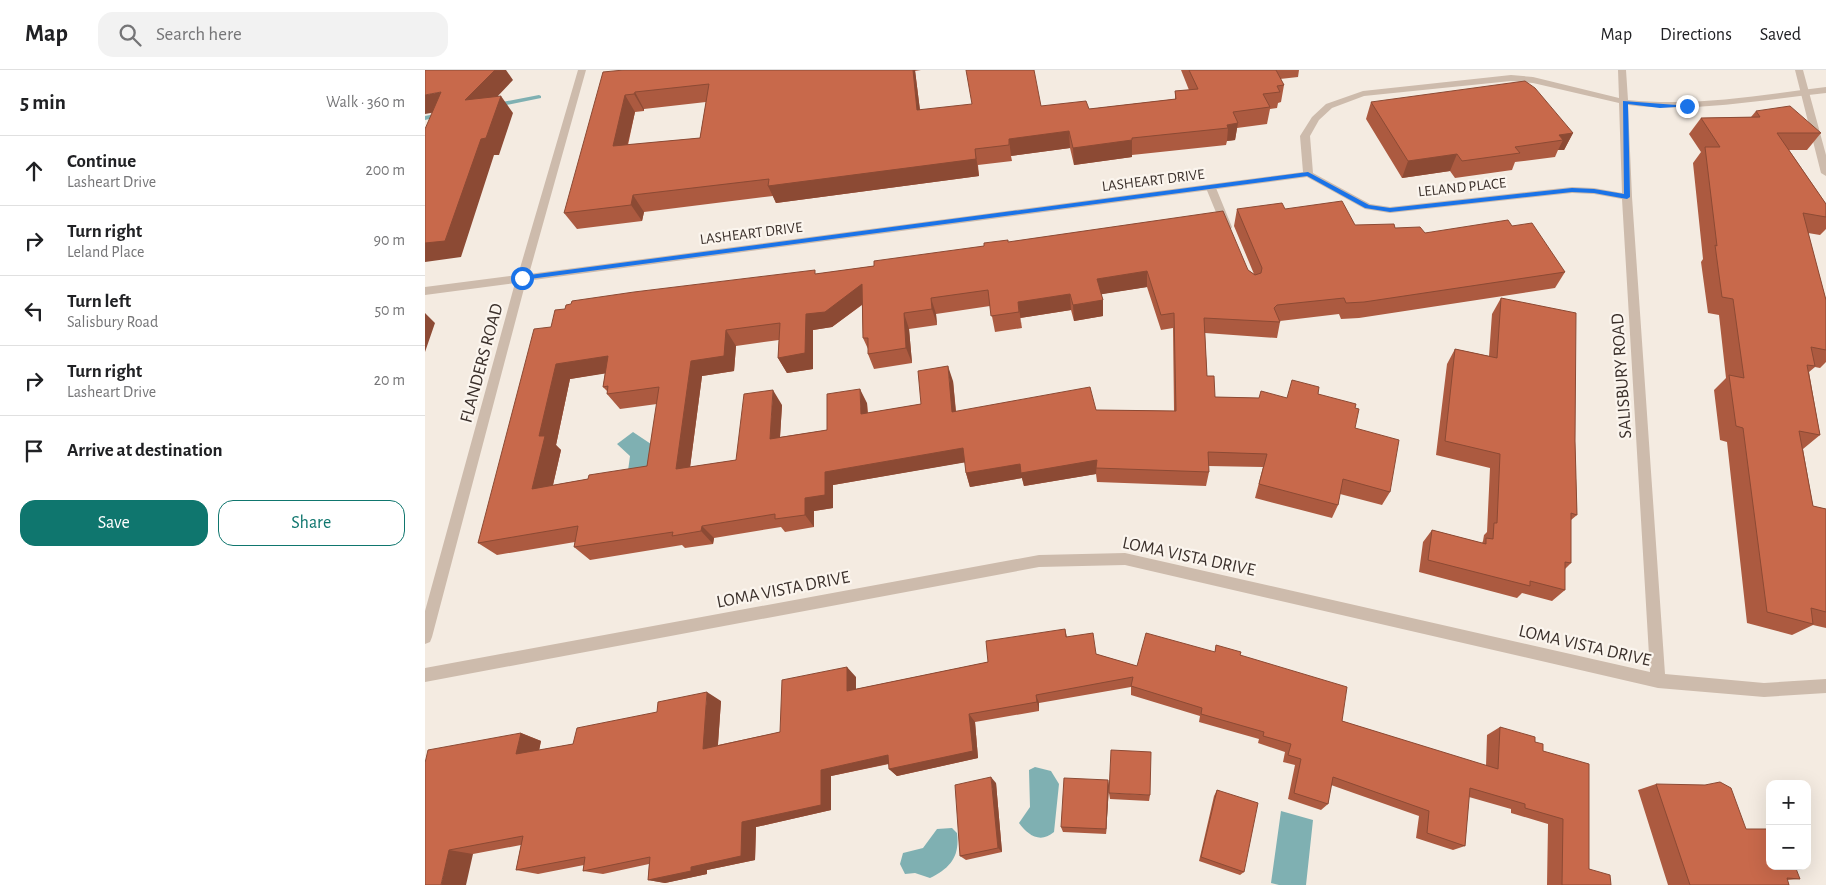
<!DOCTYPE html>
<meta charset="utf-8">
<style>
body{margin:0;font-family:"Alegreya Sans",sans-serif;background:#f2f2f2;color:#202124}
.controls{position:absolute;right:15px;bottom:15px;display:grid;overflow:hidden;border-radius:10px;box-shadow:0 5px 20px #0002}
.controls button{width:45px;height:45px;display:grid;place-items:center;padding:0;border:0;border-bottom:1px solid #e0e0e0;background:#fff;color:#202124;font:25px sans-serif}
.stop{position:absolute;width:15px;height:15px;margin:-11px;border:4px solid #1a73e8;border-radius:50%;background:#fff}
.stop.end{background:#1a73e8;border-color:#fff;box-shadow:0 1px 5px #0008}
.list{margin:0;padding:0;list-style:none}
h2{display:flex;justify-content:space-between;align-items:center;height:65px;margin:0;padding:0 20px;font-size:21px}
h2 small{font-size:16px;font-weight:400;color:#757577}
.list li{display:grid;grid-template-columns:32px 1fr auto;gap:15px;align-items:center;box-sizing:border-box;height:70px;padding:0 20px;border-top:1px solid #e0e0e0}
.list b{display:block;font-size:19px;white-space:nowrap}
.list p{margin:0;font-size:16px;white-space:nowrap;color:#757577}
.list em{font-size:16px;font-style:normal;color:#757577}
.actions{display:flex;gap:10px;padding:15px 20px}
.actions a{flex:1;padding:11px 0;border:1px solid #0f766e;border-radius:15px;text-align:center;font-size:18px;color:#0f766e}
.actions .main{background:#0f766e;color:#fff}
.icon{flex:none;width:28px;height:28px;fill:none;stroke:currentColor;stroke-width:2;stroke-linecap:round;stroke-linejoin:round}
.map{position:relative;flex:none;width:1401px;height:815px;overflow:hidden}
header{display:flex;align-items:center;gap:30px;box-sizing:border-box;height:70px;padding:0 25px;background:#fff;border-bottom:1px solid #e0e0e0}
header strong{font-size:24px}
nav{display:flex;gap:28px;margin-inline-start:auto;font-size:18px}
.search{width:350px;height:45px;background:#f2f2f2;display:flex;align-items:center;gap:12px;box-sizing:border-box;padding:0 18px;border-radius:15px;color:#757577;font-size:19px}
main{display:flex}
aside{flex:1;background:#fff}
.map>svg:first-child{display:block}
.water{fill:#7fb0b2}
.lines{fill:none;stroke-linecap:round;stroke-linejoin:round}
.stream{fill:#7fb0b2;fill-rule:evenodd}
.lane{fill:#cdbbac;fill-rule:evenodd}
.street{fill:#cdbbac;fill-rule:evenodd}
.wall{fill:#ac5a40;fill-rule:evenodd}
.shaded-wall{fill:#8c4a34}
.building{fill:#c8694b;stroke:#8c4a34;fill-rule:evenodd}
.route{fill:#1a73e8}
.labels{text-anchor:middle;stroke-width:4.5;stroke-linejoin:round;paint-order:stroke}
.far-street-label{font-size:15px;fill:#3b302b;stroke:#fbf5ee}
.street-label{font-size:18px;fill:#3b302b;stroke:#fbf5ee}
</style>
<header>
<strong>Map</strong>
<div class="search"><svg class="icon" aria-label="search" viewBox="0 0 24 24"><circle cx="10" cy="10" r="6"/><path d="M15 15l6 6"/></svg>Search here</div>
<nav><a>Map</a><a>Directions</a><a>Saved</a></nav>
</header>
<main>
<aside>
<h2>5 min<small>Walk · 360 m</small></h2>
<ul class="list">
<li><svg class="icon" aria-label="ahead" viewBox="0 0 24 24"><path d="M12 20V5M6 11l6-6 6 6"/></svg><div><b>Continue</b><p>Lasheart Drive</p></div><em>200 m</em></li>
<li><svg class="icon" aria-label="right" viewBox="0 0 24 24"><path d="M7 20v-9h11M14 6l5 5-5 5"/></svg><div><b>Turn right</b><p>Leland Place</p></div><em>90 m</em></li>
<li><svg class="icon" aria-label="left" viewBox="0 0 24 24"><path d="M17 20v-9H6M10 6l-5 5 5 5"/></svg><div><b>Turn left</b><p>Salisbury Road</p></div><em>50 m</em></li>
<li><svg class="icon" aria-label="right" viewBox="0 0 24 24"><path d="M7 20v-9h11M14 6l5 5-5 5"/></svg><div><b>Turn right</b><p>Lasheart Drive</p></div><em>20 m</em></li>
<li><svg class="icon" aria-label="arrive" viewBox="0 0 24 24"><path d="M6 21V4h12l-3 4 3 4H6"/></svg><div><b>Arrive at destination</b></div></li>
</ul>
<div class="actions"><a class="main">Save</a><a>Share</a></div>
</aside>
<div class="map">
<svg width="1401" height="815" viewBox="0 0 1401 815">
<rect width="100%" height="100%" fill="#f4ebe1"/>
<path class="water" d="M 208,362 L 229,376 L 226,398 L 203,401 L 205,386 L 192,374 Z
M 610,697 L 626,701 L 634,714 L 629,762 C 615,774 603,765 594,753 L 605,737 L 604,700 Z
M 856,741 L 888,750 L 881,815 L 854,815 L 846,813 Z
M 527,758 L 532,763 C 535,787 525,798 505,808 L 490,803 L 480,804 L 475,794 L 478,783 L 498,778 L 512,759 Z"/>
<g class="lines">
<path class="stream" d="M 114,25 L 116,26 L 116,28 L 67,38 L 63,36 L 67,34 Z
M 19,42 L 21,43 L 21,45 L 0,50 L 0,46 Z"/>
<path class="lane" d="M 1370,0 L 1378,0 L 1401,85 L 1401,106 L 1396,103 Z
M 786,115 L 791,118 L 807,157 L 806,159 L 798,159 L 797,157 L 781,118 Z"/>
<path class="street" d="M 153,0 L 161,0 L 104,204 L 878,102 L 875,66 L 887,47 L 901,34 L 938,21 L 1086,5 L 1108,7 L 1194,28 L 1193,0 L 1201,0 L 1203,30 C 1269,37 1335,25 1401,17 L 1401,23 C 1335,30 1269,43 1203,35 L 1207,127 L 1240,604 L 1339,613 L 1401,609 L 1401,623 L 1339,627 L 1233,618 L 700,495 L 614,497 L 0,612 L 0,598 L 614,485 L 700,483 L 1225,602 L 1197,129 L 1169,124 L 1147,123 L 965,143 L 940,139 L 882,107 L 101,211 L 7,567 L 5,572 L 0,574 L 0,541 L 90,213 L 0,225 L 0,217 L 93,205 ZM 1086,11 L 1108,13 L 1194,33 L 1197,123 L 1169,118 L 1147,117 L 965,137 L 945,134 L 888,103 L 885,66 L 894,50 L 907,38 L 939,26 Z"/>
</g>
<path class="wall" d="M 199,0 L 496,0 L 490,1 L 495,40 L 616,36 L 664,39 L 750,29 L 750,21 L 764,20 L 756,0 L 874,0 L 873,7 L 855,9 L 859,15 L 856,32 L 853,33 L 852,38 L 845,39 L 842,54 L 812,58 L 810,70 L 802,71 L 801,75 L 707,85 L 707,87 L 649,95 L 645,78 L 586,86 L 587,91 L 553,95 L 554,106 L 351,133 L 348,126 L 219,142 L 217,151 L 152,159 L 139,143 ZM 281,32 L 275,68 L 203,75 L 210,42 L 219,41 L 219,39 Z
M 946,32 L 1148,63 L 1139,80 L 1133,80 L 1130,87 L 1090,92 L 1087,100 L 1030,108 L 1025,101 L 977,108 L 941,49 Z
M 1331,41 L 1396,63 L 1382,80 L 1364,80 L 1401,134 L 1401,159 L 1395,165 L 1383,163 L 1401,230 L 1401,292 L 1395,298 L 1390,297 L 1384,302 L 1395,365 L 1378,379 L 1388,436 L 1401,439 L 1401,558 L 1388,555 L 1367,565 L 1322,553 L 1302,372 L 1295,370 L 1289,320 L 1301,308 L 1294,245 L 1283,243 L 1276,192 L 1278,189 L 1268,93 L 1276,82 L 1264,64 L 1276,48 L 1326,47 Z
M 812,139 L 860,139 L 930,155 L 970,158 L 1000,163 L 1087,156 L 1140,202 L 1130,218 L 934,248 L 916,249 L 914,244 L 855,251 L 855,252 L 852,268 L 780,263 L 782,306 L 790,327 L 834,328 L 862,328 L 893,324 L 930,338 L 930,358 L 965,422 L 957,435 L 915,424 L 913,435 L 907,448 L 830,428 L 838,397 L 783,396 L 784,402 L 781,416 L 672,412 L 671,404 L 599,416 L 597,408 L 545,417 L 541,403 L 540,392 L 408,415 L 408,438 L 389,441 L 389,457 L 360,462 L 356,457 L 289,468 L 288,474 L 260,478 L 257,475 L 165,490 L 149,477 L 150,472 L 72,485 L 53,473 L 126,257 L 391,204 L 449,196 L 583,172 L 823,200 L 829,204 L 809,156 ZM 722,217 L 736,260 L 748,258 L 749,341 L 671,340 L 531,341 L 528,311 L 496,334 L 443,343 L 442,333 L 402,360 L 355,367 L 357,335 L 311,390 L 265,397 L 277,306 L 309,301 L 311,276 L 354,270 L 353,288 L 362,303 L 388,299 L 388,260 L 407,257 L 437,235 L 438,268 L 443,279 L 443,284 L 449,299 L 487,293 L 484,259 L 512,255 L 511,244 L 565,236 L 570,262 L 597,258 L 595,248 L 646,240 L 649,251 L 678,246 L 678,230 L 676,224 ZM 180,303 L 178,317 L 182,321 L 182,324 L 195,339 L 232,334 L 222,396 L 163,409 L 128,415 L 136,380 L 131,375 L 145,309 Z
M 1076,228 L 1150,371 L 1152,445 L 1146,450 L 1146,493 L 1140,499 L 1140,520 L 1127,531 L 1097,523 L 1092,528 L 994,502 L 998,472 L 1007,460 L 1057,473 L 1058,471 L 1059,465 L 1062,462 L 1065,398 L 1011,385 L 1022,294 L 1030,279 L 1064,286 L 1067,244 Z
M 640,559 L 642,567 L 671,584 L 712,596 L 790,582 L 791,575 L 815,585 L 917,651 L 1061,696 L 1062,665 L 1075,657 L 1110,672 L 1118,681 L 1164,799 L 1186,815 L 1122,815 L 1123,754 L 1086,743 L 1086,739 L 1044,727 L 1040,776 L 1028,780 L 991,768 L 994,746 L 906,715 L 903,734 L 896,740 L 863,729 L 870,695 L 858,692 L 860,682 L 833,673 L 834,669 L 774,652 L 775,646 L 706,625 L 706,617 L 614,633 L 614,641 L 550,652 L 553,688 L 472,706 L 464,699 L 464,694 L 406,706 L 406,740 L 331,757 L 330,790 L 282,800 L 282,804 L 240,813 L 223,810 L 224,794 L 178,804 L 158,801 L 159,795 L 113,804 L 91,800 L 96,775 L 48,784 L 0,815 L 96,663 L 116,671 L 114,680 L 148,674 L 296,631 L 293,675 L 355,662 L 431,607 L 431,619 L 563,592 Z
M 683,710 L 684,716 L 681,764 L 638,762 L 636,757 Z
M 571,713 L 577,782 L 541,790 L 535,786 Z
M 1231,714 L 1321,759 L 1375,809 L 1362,810 L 1364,815 L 1243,815 L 1213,720 Z
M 792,720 L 819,802 L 815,805 L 774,791 L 789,726 Z
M 684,723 L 725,725 L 724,731 L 685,729 Z"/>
<path class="shaded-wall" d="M 70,0 L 81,0 L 88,10 L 53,47 L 40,30 Z
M 488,0 L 490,0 L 497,57 L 492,40 Z
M 16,22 L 29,39 L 0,44 L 0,25 Z
M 210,22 L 219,39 L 219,41 L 209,24 Z
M 200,25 L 210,42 L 198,93 L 188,76 Z
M 76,26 L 88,43 L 74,85 L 69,85 L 36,187 L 0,192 L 0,173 Z
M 813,53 L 810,70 L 802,71 L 803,58 L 802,55 Z
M 644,61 L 645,78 L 586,86 L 584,69 Z
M 1148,63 L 1139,80 L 1133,80 L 1138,70 L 1134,65 Z
M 707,70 L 707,87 L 649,95 L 648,78 Z
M 550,79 L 554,106 L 351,133 L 343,116 Z
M 1032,84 L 1025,101 L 977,108 L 983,91 Z
M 208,125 L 219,142 L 217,151 L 206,135 Z
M 722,201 L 722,217 L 672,225 L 672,209 Z
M 437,214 L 443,230 L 407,257 L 388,260 L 388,299 L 362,303 L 353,288 L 381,244 Z
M 645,224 L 646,240 L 595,248 L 597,258 L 593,232 Z
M 506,228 L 511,244 L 512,255 L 507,239 Z
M 678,230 L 678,246 L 649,251 L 648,235 Z
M 0,243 L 10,253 L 0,282 Z
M 479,243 L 484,259 L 487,293 L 481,278 Z
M 301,260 L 311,276 L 309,301 L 277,306 L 263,413 L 251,399 L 266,291 Z
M 183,286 L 196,301 L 145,309 L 131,375 L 136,380 L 124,432 L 107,419 L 114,366 L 131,294 Z
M 523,296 L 528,311 L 532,356 L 527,342 Z
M 435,319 L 442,333 L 443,358 L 436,344 Z
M 348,320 L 357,335 L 354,383 L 345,369 Z
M 538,378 L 542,392 L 408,415 L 408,438 L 389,441 L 389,457 L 380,445 L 380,428 L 400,402 Z
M 672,390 L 671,404 L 599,416 L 597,408 L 545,417 L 541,403 L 595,394 Z
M 277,456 L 289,468 L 288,474 L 276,461 Z
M 422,597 L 431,607 L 431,629 L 422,621 Z
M 282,622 L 296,631 L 292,686 L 278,679 Z
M 611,625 L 614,633 L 614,641 L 612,632 Z
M 544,644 L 550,652 L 553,688 L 472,706 L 464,699 Z
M 96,663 L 116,671 L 112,691 L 91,684 Z
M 463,685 L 471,692 L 406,706 L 406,740 L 331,757 L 330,790 L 282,800 L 282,804 L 240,813 L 223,810 L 266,797 L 317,752 L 396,700 Z
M 566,707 L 571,713 L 577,782 L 573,778 Z
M 683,710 L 684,716 L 681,764 L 681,759 Z
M 24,780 L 48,784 L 41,815 L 16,815 Z"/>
<path class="building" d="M 0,0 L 70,0 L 40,30 L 76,26 L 61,68 L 56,69 L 20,171 L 0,173 L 0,59 L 16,22 L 0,25 Z
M 199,0 L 488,0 L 492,40 L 547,34 L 541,0 L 609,0 L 616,36 L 661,31 L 664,39 L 751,29 L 750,21 L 773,19 L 764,0 L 851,0 L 859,15 L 852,16 L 855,22 L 838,24 L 845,37 L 808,42 L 813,53 L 802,55 L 803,58 L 707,68 L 707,70 L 648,78 L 644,61 L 584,69 L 584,75 L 550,79 L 551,89 L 343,116 L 344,109 L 208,125 L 206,135 L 139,143 L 178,2 ZM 284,14 L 275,68 L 188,76 L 200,25 L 209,24 L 210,22 Z
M 1100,11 L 1110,18 L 1148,63 L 1134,65 L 1138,70 L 1090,77 L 1095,83 L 1037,91 L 1032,84 L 983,91 L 946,32 Z
M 1365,36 L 1396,63 L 1352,63 L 1401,134 L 1401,147 L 1378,143 L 1401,230 L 1401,280 L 1386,277 L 1390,296 L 1382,295 L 1395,365 L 1374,361 L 1388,436 L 1401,439 L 1401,542 L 1386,538 L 1388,554 L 1342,542 L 1318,358 L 1311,356 L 1304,305 L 1319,308 L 1308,229 L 1297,227 L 1290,175 L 1292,176 L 1280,77 L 1295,77 L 1276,48 L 1335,47 L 1331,41 Z
M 917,131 L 930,155 L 969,154 L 970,158 L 995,157 L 1000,163 L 1083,150 L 1087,156 L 1107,153 L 1140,202 L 939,232 L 921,233 L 919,228 L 852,235 L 849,238 L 855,252 L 779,248 L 782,306 L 789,306 L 790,327 L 834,328 L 836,321 L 862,328 L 867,310 L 894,317 L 893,324 L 931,334 L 930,338 L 934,339 L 930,358 L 974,370 L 965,422 L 918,409 L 913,435 L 834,414 L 842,384 L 783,382 L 784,402 L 671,398 L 672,390 L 596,403 L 595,394 L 541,403 L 538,378 L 400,402 L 400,425 L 380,428 L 380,445 L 350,449 L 350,444 L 277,456 L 276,461 L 247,466 L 248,462 L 149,477 L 153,456 L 53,473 L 109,259 L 126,257 L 130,240 L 140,239 L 141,235 L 146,234 L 147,231 L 209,222 L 390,200 L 390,204 L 449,196 L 449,191 L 559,176 L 559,173 L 583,170 L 583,172 L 798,141 L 823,200 L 830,205 L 836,203 L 837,198 L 812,139 L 857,133 L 860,139 ZM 722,201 L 736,245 L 749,243 L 751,341 L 671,340 L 665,317 L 527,342 L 523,296 L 493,301 L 496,334 L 436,344 L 435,319 L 402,324 L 402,360 L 345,369 L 348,320 L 319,324 L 311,390 L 251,399 L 266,291 L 299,286 L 301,260 L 355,253 L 353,288 L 380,283 L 381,244 L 400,242 L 437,214 L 438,268 L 443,268 L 443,284 L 481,278 L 479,243 L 507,239 L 506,228 L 563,220 L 566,246 L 594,242 L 593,232 L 645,224 L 648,235 L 678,230 L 672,209 ZM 183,286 L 178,317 L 183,316 L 182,324 L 234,317 L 222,396 L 164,405 L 163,409 L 107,419 L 120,366 L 114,366 L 131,294 Z
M 1076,228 L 1151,243 L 1150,371 L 1152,445 L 1146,443 L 1146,493 L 1140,492 L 1140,520 L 1105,511 L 1105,516 L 1003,490 L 1007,460 L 1061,474 L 1061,468 L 1068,469 L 1069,453 L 1072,453 L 1075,384 L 1020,371 L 1030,279 L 1072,288 Z
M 640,559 L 641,567 L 668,563 L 671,584 L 712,596 L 721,563 L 790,582 L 791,575 L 816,582 L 815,585 L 922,617 L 917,651 L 1073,699 L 1075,657 L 1110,667 L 1110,672 L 1118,674 L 1118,681 L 1164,694 L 1164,799 L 1185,805 L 1186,815 L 1137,815 L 1138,749 L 1100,738 L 1100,734 L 1045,718 L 1040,776 L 1002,763 L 1004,741 L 908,707 L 903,734 L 869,723 L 876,689 L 863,685 L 866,674 L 838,666 L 839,662 L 776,644 L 777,638 L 706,616 L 708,607 L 611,625 L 612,632 L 544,644 L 548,681 L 464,699 L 463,685 L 396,700 L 396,735 L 317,752 L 316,786 L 266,797 L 266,801 L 223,810 L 225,787 L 158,801 L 160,787 L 91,800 L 98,766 L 24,780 L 16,815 L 0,815 L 0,693 L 3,680 L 96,663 L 91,684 L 148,674 L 152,658 L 232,642 L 233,632 L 282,622 L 278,679 L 355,662 L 357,610 L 422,597 L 422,621 L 563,592 L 561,571 Z
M 686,680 L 726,682 L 725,725 L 684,723 Z
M 566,707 L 573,778 L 535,786 L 530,715 Z
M 639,708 L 683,710 L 681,759 L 636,757 Z
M 1295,712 L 1306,718 L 1321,759 L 1345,759 L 1345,796 L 1370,796 L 1375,809 L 1362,808 L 1364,815 L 1265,815 L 1231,714 L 1280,715 Z
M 792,720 L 833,733 L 819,802 L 776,787 Z"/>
<path class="route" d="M 1198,31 L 1265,36 L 1235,38 L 1203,34 L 1205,127 L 1202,129 L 1169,123 L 1147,122 L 965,142 L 940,138 L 882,106 L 97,210 L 93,208 L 97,206 L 883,102 L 944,135 L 965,138 L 1147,118 L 1169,119 L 1199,124 Z"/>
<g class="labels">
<g class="far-street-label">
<text transform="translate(728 110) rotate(-7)" y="5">LASHEART DRIVE</text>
<text transform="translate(1037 117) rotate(-6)" y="5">LELAND PLACE</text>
<text transform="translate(326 163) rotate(-7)" y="5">LASHEART DRIVE</text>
</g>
<g class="street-label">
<text transform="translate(56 293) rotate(-75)" y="6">FLANDERS ROAD</text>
<text transform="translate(1196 306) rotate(-94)" y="6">SALISBURY ROAD</text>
<text transform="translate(764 486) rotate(12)" y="6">LOMA VISTA DRIVE</text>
<text transform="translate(358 519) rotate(-11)" y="6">LOMA VISTA DRIVE</text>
<text transform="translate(1160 575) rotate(13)" y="6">LOMA VISTA DRIVE</text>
</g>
</g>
</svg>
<div class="controls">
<button>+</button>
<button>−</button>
</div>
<div class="stop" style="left:97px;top:208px"></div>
<div class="stop end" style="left:1262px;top:36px"></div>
</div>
</main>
